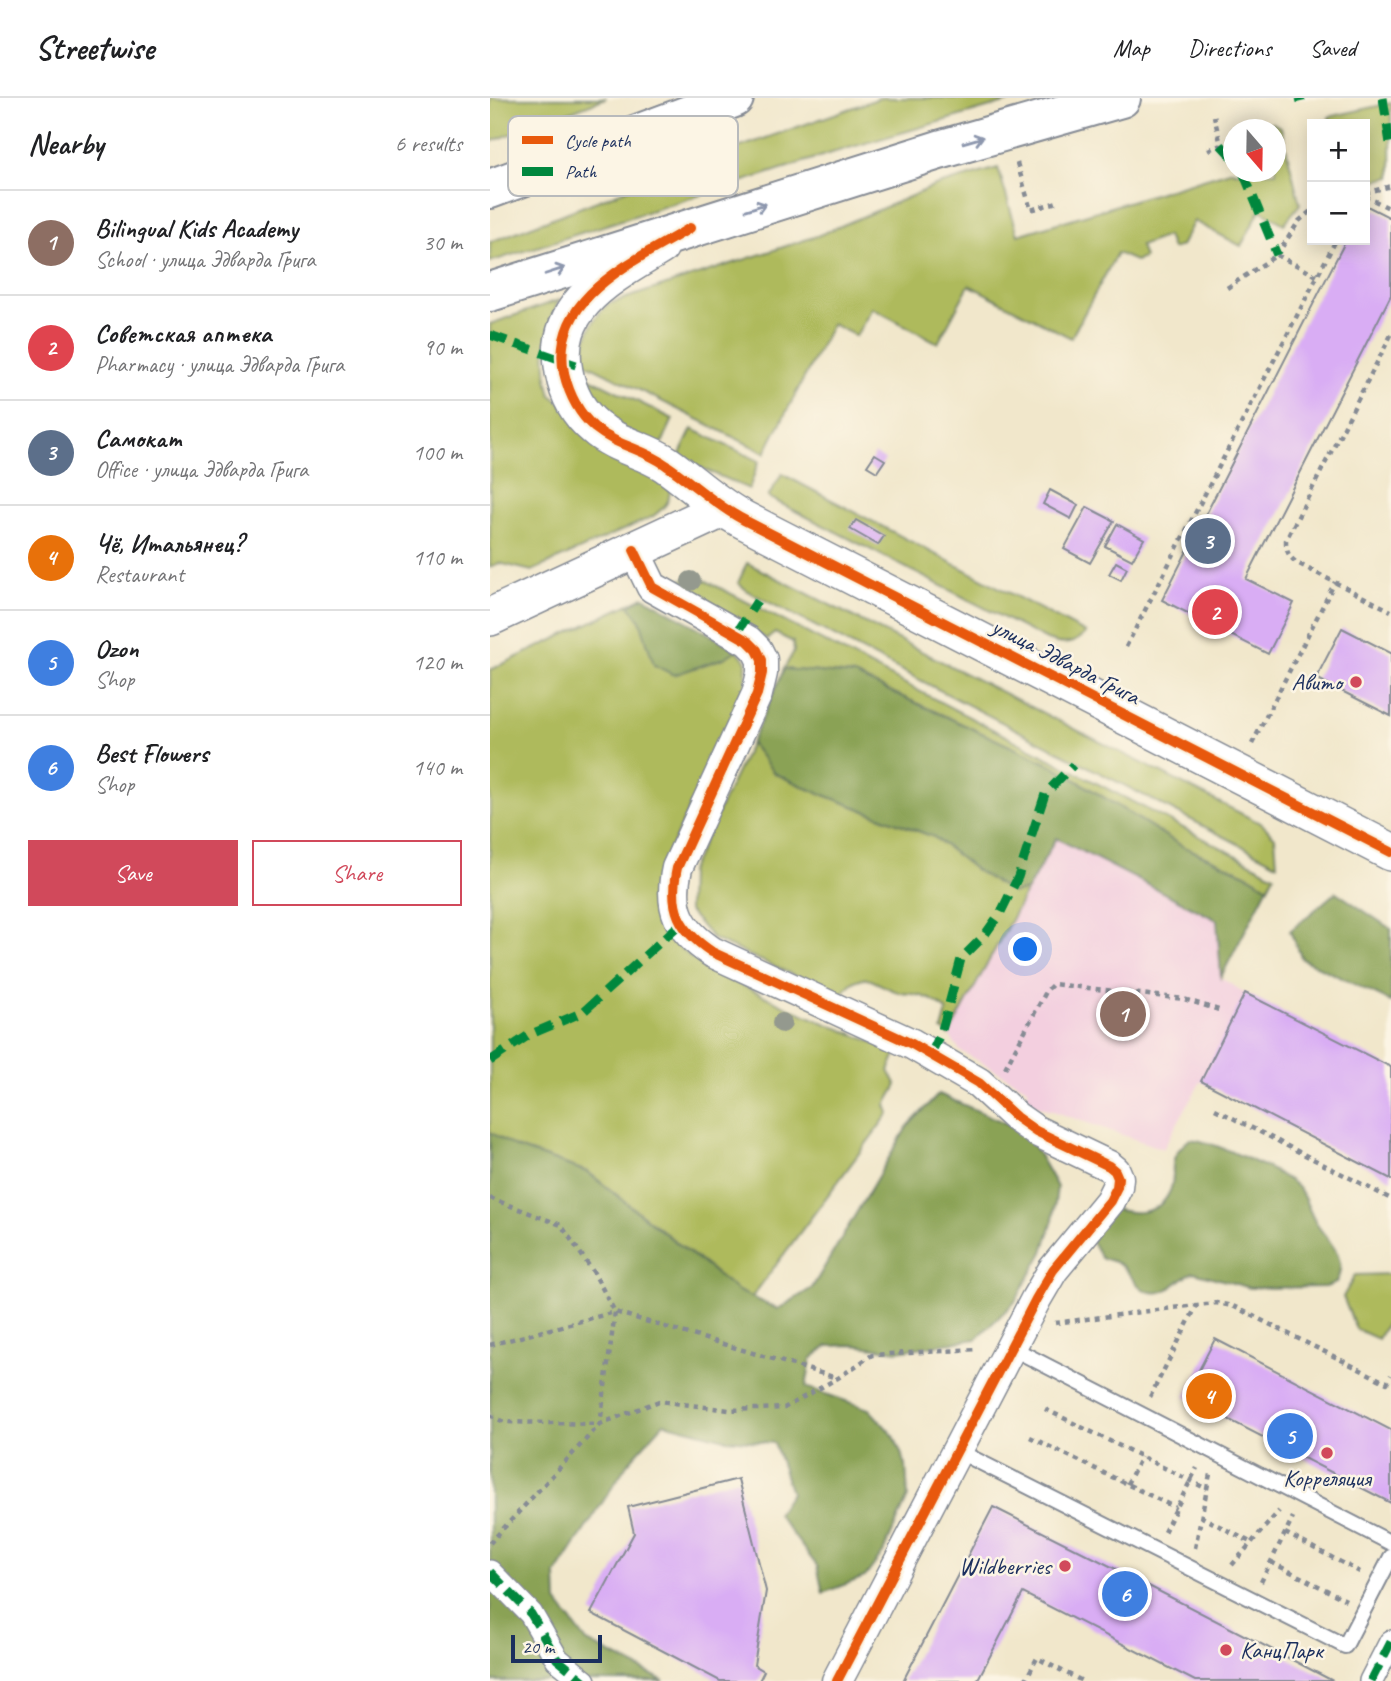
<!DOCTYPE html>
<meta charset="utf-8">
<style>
body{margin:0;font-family:Caveat,sans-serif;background:#f2f2f2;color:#202124}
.controls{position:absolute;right:21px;top:21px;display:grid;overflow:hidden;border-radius:0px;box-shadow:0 4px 18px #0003}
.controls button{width:63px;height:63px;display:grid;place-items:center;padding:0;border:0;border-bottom:2px solid #e0e0e0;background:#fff;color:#202124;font:35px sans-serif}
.compass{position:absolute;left:733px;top:21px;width:63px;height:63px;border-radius:50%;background:#fff;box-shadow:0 4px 18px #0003;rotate:160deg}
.scale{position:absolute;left:21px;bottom:18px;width:91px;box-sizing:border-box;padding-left:7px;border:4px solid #1b2f5e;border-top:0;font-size:19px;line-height:24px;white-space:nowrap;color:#1b2f5e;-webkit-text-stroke:5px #fcf5e5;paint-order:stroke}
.you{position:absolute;left:536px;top:852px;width:24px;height:24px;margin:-18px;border:5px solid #fff;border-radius:50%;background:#1a73e8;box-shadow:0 0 0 10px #1a73e833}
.badge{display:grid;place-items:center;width:46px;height:46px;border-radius:50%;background:#d1495b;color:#fff;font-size:23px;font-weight:700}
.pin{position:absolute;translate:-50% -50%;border:4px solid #fff;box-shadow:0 2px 7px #0006}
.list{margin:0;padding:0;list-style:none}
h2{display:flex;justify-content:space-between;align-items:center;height:91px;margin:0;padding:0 28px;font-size:30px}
h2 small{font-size:23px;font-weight:400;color:#757577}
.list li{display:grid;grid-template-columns:46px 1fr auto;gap:21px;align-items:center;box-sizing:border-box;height:105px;padding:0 28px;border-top:2px solid #e0e0e0}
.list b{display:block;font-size:26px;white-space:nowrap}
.list p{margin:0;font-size:23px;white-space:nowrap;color:#757577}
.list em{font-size:23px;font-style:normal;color:#757577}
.actions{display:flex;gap:14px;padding:21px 28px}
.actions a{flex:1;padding:16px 0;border:2px solid #d1495b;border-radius:0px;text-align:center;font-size:24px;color:#d1495b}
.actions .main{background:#d1495b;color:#fff}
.map{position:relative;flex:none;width:901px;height:1583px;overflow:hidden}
header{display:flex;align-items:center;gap:42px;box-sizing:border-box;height:98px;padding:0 35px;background:#fff;border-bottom:2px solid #e0e0e0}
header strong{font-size:33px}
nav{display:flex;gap:38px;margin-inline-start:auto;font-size:24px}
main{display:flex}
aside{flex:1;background:#fff}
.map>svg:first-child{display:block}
.built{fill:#f3cfdf}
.green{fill:#aeba5c;stroke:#64745d;stroke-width:2}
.forest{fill:#8aa254;stroke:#526859;stroke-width:2}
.building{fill:#d9adf4}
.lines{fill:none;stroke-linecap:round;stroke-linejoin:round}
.service-casing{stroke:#868b94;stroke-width:18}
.pedestrian-casing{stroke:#868b94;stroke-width:26}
.minor-casing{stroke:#868b94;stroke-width:33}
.tertiary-casing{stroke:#868b94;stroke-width:40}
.secondary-casing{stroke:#868b94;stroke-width:42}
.path{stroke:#868b94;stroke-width:4.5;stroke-dasharray:5 5;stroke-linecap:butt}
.service{stroke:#fff;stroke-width:14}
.pedestrian{stroke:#fff;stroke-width:23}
.minor{stroke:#fff;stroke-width:30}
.tertiary{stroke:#fff;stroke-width:37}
.secondary{stroke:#fff;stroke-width:38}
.quiet{stroke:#00873e;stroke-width:9;stroke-dasharray:18 9;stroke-linecap:butt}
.cycleway-casing{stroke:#fcf5e5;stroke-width:15}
.cycleway{stroke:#e8590c;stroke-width:10}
.tree{fill:#94998e}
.oneway{stroke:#8d97ae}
.poi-dot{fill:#d1495b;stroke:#fcf5e5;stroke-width:2.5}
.labels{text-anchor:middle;stroke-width:5;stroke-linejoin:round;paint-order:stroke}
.street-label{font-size:24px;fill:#1b2f5e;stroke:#fcf5e5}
.poi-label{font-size:24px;fill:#1b2f5e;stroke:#fcf5e5;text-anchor:end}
.key{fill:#fcf5e5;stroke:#b8babc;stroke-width:2}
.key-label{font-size:19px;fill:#1b2f5e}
</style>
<header>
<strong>Streetwise</strong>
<nav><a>Map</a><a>Directions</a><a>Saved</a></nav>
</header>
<main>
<aside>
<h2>Nearby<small>6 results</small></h2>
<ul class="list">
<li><span class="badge" style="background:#8d6e63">1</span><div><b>Bilingual Kids Academy</b><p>School · улица Эдварда Грига</p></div><em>30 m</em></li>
<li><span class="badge" style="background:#e0444e">2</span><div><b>Советская аптека</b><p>Pharmacy · улица Эдварда Грига</p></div><em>90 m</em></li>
<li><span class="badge" style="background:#5c6f8a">3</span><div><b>Самокат</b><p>Office · улица Эдварда Грига</p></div><em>100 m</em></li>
<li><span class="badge" style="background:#e8710a">4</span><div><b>Чё, Итальянец?</b><p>Restaurant</p></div><em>110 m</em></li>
<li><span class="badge" style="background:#3f7fe0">5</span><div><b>Ozon</b><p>Shop</p></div><em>120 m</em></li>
<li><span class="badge" style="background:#3f7fe0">6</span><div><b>Best Flowers</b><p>Shop</p></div><em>140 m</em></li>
</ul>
<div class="actions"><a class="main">Save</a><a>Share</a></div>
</aside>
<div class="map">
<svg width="901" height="1583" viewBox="0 0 901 1583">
<rect width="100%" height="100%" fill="#fcf5e5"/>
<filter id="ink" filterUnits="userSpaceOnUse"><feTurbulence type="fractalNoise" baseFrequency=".0143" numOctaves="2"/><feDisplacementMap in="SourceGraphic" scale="14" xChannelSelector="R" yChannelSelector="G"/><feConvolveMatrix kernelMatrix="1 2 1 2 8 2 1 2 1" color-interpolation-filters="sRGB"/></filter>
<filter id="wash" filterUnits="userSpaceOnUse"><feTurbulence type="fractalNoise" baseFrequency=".00686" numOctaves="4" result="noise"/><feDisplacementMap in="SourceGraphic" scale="28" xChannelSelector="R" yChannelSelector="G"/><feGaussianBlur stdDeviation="1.57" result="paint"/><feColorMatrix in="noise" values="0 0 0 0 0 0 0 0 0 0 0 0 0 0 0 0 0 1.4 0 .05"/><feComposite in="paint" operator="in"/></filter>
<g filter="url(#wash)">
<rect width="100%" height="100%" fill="#f1e7cb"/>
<path class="built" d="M 566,740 L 728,822 L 731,880 L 755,895 L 901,969 L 901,1081 L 711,983 L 673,1051 L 534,1003 L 539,991 L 469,952 L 459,937 Z"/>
<path class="green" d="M 0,0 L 116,0 L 0,44 Z
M 390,0 L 532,0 L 345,54 L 0,164 L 0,144 L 222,59 Z
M 901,5 L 901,79 L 875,85 L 875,26 L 840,26 L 839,19 Z
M 783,25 L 791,30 L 810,106 L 794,126 L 770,112 L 751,148 L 704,123 L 691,148 L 682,151 L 677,138 L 650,148 L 654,160 L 645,163 L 627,155 L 581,240 L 479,187 L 448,245 L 382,210 L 366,238 L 342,226 L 275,355 L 93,264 C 94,240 100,223 118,206 L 327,138 L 445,88 L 508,70 L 528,137 L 743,72 L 744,74 L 786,74 L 786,32 L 755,31 Z
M 69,202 C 55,235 51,262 61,297 L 179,388 C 182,404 174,410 162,419 L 42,473 L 9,465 L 0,469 L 0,226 Z
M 82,271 L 183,321 L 169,352 L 125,332 Z
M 202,331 L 269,363 L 259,391 L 188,360 Z
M 292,376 L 596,535 C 584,547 573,548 557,542 L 278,399 Z
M 257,465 L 772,726 L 785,739 L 787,766 L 259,494 L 248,485 Z
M 203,476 L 784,777 L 778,789 L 756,776 L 692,748 L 565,669 L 457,619 L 364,577 L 294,571 L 304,553 L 303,544 L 285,535 L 277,541 L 181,487 Z
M 154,499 L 247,552 L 256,563 L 256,590 L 172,768 C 166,787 164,812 174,830 C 193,862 228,877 260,891 C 279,900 298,910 318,918 C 347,931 379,940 406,956 L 399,973 L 407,987 L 396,1007 L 399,1015 L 262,1199 L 248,1193 L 98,1074 L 25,1049 L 0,1034 L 0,572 Z
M 261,645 L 284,675 L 321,692 L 444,739 L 487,773 L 523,795 L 537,792 L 459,937 L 452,932 L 457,913 C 448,904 436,898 423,896 C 419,895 416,896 412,895 C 384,889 374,864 350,898 L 223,841 L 198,813 L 199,774 Z
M 901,1176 L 901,1217 L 888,1241 L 866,1231 L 853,1199 L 865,1177 Z"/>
<path class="forest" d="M 154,499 L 247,552 L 234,560 L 184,577 L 164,567 L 150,522 L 139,507 Z
M 294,571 L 364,577 L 457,619 L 565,669 L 692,748 L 756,776 L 778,789 L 731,879 L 727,822 L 566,740 L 537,792 L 523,795 L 487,773 L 444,739 L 321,692 L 284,675 L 261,645 Z
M 846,794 L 901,831 L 901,904 L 812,861 L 800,833 Z
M 449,996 L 536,1034 L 567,1089 L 563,1122 L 553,1154 L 525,1204 L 486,1241 L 408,1253 L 363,1247 L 338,1248 L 321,1261 L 316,1289 L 379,1311 L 404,1338 L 416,1367 L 418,1399 L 393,1455 L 375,1479 L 333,1495 L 327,1468 L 287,1416 L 301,1395 L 284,1345 L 235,1341 L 174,1325 L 138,1365 L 66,1476 L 67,1504 L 97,1544 L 174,1583 L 0,1583 L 0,1034 L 25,1049 L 97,1074 L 248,1193 L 288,1211 L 322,1190 L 417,1029 Z
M 700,1041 C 721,1043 794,1074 808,1090 C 817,1101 820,1117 828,1128 C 842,1148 858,1160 846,1185 L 836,1189 L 760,1190 L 704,1174 C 691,1178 684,1191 671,1194 C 649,1198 644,1179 632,1168 C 626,1163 618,1162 611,1160 L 601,1142 L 616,1108 C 637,1116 667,1120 679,1095 C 690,1074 671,1064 700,1041 Z"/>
<g id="blocks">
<path class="building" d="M 875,107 L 901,120 L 901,197 L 756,481 L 804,505 L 778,556 L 672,502 L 856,142 L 875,142 Z
M 385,356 L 395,362 L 387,374 L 377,368 Z
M 560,392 L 588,407 L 581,421 L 553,406 Z
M 597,409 L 624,423 L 600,465 L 574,451 Z
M 366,422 L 394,438 L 388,447 L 360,431 Z
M 627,426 L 654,441 L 642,462 L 615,448 Z
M 626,464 L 637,470 L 631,482 L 619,476 Z
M 852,530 L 901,555 L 901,618 L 826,580 Z
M 755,895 L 901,969 L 901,1081 L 711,983 Z
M 725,1241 L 901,1332 L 901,1405 L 695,1299 Z
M 248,1381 L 276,1493 L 264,1567 L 274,1573 L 269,1583 L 230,1583 L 101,1515 L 144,1435 L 138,1409 Z
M 503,1409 L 618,1467 L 843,1583 L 705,1583 L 533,1495 L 487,1583 L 413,1583 Z"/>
</g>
</g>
<g filter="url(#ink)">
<use href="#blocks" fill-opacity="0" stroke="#868b94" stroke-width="2"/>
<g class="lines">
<g class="service-casing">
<path id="service" d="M 522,1250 L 901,1445
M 466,1352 L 855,1548 L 901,1459"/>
</g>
<g class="pedestrian-casing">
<path id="pedestrian" d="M 0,1474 L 41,1516 L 67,1561 L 94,1583
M 881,1583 L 901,1544"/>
</g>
<g class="minor-casing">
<path id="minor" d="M 144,452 L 162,489 L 258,543 L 267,552 L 272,562 L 272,575 L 267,596 L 187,770 C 178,811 189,832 222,854 L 422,946 L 489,985 L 526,1019 L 546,1033 L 619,1068 L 625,1073 L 628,1080 L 627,1089 L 620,1103 L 563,1172 L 546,1201 L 347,1583"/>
</g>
<g class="tertiary-casing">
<path id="tertiary" d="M 170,148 C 121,178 61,207 74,274 C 78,296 88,315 105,329 C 126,348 154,351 176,366 C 203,385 225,407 254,422 L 901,754
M 0,519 L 232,411"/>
</g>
<g class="secondary-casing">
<path id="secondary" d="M 0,91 L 244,0
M 0,194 L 449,52 L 631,0"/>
</g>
<path class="path" d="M 718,52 L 731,47 L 724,18
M 527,65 L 541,112 L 570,103
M 875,95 L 901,88
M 875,98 L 901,111
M 787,157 L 827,178
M 737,190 L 787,157 L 809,123 L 822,112
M 901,237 L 796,442 C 796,453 798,458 807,465 L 901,513
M 636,549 L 846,142
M 762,646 L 845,484
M 515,970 L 557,892 L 563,886 L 694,901 L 729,912
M 725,1011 L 901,1101
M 0,1100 L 71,1127 L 104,1175 L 125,1214 L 347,1280
M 565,1225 L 706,1207
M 0,1247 L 125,1214 L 110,1326 L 0,1445
M 660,1299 L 707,1207 L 726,1205 L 743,1208 L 897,1285 L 901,1277
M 555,1311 L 717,1391
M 0,1317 L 14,1324 L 110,1326 L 169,1303 L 239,1312 L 294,1310 L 348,1280 L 382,1257 L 488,1251
M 540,1339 L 686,1410
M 637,1386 L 651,1359
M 710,1418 L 762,1445
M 674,1434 L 707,1370
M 795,1435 L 870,1474
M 705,1450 L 720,1376
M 781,1464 L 856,1502
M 742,1467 L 789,1413
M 771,1484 L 803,1419
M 535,1583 L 547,1560 L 592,1583"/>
<use href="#service" class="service"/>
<use href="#pedestrian" class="pedestrian"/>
<use href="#minor" class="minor"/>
<use href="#tertiary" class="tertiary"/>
<use href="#secondary" class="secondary"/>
<path class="quiet" d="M 810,0 L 811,4
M 893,0 L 901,52
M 731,47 L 744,61
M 753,74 L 787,157
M 0,237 L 86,267
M 246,536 L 267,503
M 441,956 L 452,932 L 471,861 L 494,838 L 511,814 L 528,779 L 555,696 L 583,667
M 0,963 L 39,937 L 93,914 L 191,825
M 0,1474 L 41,1516 L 67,1561 L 94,1583
M 881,1583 L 901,1544"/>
<g class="cycleway-casing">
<path id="cycleway" d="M 200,130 C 146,163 59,198 74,275 C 79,296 89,316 105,330 C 127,348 154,351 176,367 C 203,385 225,407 254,422 L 901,754
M 144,452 L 162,489 L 258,543 L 267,552 L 272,562 L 272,575 L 267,596 L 187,770 C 178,811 189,832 222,854 L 422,946 L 489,985 L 526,1019 L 546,1033 L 619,1068 L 625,1073 L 628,1080 L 627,1089 L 620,1103 L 563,1172 L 546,1201 L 347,1583"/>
</g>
<use href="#cycleway" class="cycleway"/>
</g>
<g class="tree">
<circle cx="201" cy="483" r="10"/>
<circle cx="292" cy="925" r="10"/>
</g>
<defs><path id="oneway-shaft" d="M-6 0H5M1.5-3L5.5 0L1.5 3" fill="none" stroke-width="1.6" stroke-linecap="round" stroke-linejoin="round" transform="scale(1.75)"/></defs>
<g class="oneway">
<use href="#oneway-shaft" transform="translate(483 42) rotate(-16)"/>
<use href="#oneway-shaft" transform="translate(266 109) rotate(-17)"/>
<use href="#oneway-shaft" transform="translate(65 173) rotate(-18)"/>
</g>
</g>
<g class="poi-dot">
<circle cx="866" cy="584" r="7"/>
<circle cx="837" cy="1355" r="7"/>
<circle cx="575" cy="1468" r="7"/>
<circle cx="736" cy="1552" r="7"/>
</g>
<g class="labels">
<g class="street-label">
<text transform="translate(576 563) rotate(27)" y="8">улица Эдварда Грига</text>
</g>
<g class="poi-label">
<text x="852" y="592">Авито</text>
<text x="837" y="1388" text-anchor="middle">Корреляция</text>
<text x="561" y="1476">Wildberries</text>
<text x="750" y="1560" text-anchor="start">КанцПарк</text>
</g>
</g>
<rect x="18" y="18" width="230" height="80" rx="10" class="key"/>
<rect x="32" y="38" width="31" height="8" fill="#e8590c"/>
<rect x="32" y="69" width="31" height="9" fill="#00873e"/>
<g class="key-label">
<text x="75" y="49">Cycle path</text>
<text x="75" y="80">Path</text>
</g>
</svg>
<div class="controls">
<button>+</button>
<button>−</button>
</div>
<svg class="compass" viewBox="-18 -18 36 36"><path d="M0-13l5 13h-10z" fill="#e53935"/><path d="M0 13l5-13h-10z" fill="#757577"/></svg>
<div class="scale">20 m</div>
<div class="you"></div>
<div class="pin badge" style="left:633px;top:916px;background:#8d6e63">1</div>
<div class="pin badge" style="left:725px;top:514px;background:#e0444e">2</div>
<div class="pin badge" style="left:718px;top:443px;background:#5c6f8a">3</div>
<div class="pin badge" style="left:719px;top:1298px;background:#e8710a">4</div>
<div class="pin badge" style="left:800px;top:1338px;background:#3f7fe0">5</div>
<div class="pin badge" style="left:635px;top:1496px;background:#3f7fe0">6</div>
</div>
</main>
